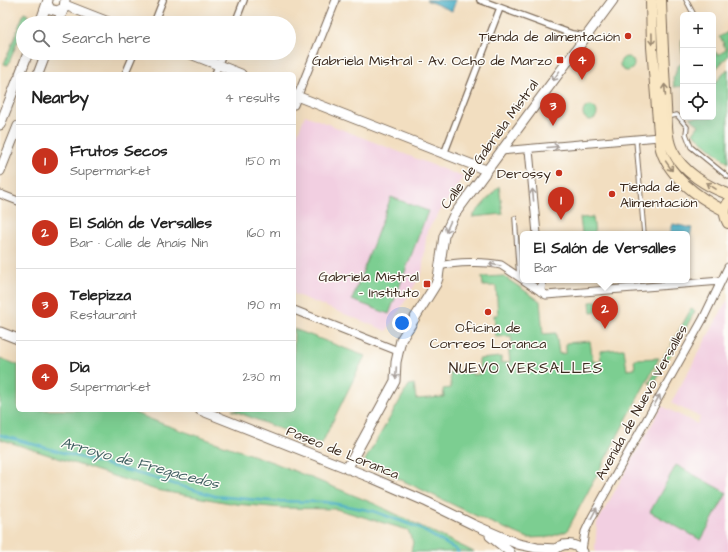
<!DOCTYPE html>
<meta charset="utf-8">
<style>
body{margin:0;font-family:"Architects Daughter",sans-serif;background:#f6f6f6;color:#222}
.controls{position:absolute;right:12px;top:12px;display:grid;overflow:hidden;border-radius:6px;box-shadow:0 4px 16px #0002}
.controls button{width:36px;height:36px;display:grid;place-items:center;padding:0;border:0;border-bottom:1px solid #e0e0e0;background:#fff;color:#222;font:20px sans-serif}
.you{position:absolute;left:402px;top:323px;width:14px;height:14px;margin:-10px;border:3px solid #fff;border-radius:50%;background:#1a73e8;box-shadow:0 0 0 6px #1a73e833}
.badge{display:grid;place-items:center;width:26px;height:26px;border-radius:50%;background:#c8321e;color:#fff;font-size:13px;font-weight:700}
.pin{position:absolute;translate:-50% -33px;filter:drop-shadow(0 1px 2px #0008)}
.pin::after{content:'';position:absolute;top:21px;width:14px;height:12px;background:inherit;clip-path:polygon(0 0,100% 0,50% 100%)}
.popup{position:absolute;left:520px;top:231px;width:170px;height:52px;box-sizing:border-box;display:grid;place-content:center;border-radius:6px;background:#fff;filter:drop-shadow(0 1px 3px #0005);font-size:13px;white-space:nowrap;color:#767676}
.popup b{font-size:15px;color:#222}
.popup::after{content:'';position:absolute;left:50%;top:100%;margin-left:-8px;border:8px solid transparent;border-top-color:#fff}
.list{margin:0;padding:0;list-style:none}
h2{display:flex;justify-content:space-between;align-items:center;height:52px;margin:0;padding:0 16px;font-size:17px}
h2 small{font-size:13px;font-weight:400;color:#767676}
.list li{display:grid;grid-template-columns:26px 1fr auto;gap:12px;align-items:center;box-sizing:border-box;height:72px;padding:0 16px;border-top:1px solid #e0e0e0}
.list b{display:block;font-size:15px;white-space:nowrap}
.list p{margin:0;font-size:13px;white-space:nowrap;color:#767676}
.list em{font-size:13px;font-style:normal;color:#767676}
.icon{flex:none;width:22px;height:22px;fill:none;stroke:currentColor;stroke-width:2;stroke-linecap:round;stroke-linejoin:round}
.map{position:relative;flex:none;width:728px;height:552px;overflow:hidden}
.search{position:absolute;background:#fff;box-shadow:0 4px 16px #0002;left:16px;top:16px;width:280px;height:44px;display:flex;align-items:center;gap:10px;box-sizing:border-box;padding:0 14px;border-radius:22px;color:#767676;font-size:15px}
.panel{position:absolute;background:#fff;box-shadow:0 4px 16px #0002;left:16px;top:72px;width:280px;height:340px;border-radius:6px}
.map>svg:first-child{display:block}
.built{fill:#f2cfe1}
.green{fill:#7bce91;stroke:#5b7c58}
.water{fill:#44acc4;stroke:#406b71}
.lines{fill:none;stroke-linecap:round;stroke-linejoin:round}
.stream{stroke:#44acc4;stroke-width:2.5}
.service-casing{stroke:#7b6957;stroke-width:5.5}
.pedestrian-casing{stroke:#7b6957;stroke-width:8}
.minor-casing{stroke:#7b6957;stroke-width:9}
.tertiary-casing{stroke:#7b6957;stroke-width:11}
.secondary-casing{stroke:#7b6957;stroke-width:12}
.service{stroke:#fff;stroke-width:3.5}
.pedestrian{stroke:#fff;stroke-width:5.5}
.minor{stroke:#fff;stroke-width:7}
.tertiary{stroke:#fff;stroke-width:9}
.secondary{stroke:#fae7c3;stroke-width:10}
.oneway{stroke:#9a8870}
.oneway2{stroke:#a79f9a}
.poi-dot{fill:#c8321e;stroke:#fdfcf7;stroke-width:1.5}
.labels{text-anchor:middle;stroke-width:3;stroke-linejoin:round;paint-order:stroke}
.poi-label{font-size:14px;fill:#3b2a1e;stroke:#fdfcf7;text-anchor:end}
.street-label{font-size:14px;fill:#3b2a1e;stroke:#fdfcf7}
.neighbourhood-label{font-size:15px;letter-spacing:1px;fill:#3b2a1e;stroke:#fdfcf7}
.water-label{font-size:15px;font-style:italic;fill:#3f5e60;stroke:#fdfcf7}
</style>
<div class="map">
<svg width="728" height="552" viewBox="0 0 728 552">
<rect width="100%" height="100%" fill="#fdfcf7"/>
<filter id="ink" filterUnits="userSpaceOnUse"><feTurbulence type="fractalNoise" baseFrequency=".025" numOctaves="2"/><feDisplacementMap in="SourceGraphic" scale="8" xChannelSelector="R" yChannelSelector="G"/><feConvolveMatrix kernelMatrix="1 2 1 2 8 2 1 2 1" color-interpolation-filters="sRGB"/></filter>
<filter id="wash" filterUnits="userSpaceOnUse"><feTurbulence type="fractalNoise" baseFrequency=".012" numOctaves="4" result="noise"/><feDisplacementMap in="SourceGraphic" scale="16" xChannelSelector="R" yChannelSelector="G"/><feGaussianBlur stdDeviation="0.9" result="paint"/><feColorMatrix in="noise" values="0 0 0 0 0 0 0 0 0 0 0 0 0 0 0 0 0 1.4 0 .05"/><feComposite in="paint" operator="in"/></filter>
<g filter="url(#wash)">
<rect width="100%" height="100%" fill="#f2dec0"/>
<path class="built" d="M 305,115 L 463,177 L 427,231 L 422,273 L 387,331 L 294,294 L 294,143 Z
M 728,299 L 728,552 L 596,552 L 595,548 L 597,523 L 662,406 L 697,424 L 700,417 L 671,403 Z"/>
<path class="green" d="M 24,13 L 28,15 L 25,23 L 23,23 L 23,28 L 8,65 L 4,64 Z
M 728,32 L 728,56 L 713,72 L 714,53 L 716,52 L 718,55 L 726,50 L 723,44 L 724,43 L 719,37 Z
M 682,38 L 683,38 L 683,86 L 674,87 L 673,77 L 675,75 L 677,67 L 683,62 C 683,54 680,46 682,38 Z
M620 64a7 7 0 1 1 14 0a7 7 0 1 1-14 0Z
M 728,69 L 728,163 L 693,133 L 699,125 L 689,117 L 713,117 L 713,85 Z
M583 113a7 7 0 1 1 14 0a7 7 0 1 1-14 0Z
M 499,186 L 503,214 L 472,217 Z
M 391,197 L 428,211 L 389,314 L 352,300 Z
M 593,217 L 595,234 L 582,234 L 580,218 Z
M 503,276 L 540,301 L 543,334 L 556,333 L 559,354 L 566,353 L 566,343 L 590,341 L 593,362 L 601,361 L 600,351 L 622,349 L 624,349 L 627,370 L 635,369 L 634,359 L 659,358 L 567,531 L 550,537 L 528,538 L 485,520 L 364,462 L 409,385 L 414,384 L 416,399 L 444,397 L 443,389 L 451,388 L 450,373 L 472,371 L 472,375 L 480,374 L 479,359 L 501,357 L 501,363 L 510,362 L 508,344 L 512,344 L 511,336 L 496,337 L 494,315 L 498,315 L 496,286 L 483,286 L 482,277 Z
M 613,300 L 614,310 L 591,312 L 590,302 Z
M 691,309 L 695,311 L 675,347 L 671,345 Z
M 294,329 L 365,356 L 321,445 L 232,410 L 294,410 Z
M 669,348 L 673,350 L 653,385 L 649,383 Z
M 0,358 L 18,365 L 18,410 L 127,410 L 163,424 L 275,463 L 375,504 L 474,552 L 411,552 L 413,542 L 408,530 L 336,509 L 283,508 L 236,504 L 156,490 L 0,439 Z
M 676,465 L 727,493 L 701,540 L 650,512 Z"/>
<path class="water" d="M 426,0 L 456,0 L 452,11 Z
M 673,224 L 692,228 L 687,249 L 687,234 L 670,234 Z"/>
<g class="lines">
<path class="stream" d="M 0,435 L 150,477 L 215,496 L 270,501 L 326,502 L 373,511 L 417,527 L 455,549 L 458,552"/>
</g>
</g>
<g filter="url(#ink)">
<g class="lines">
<g class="service-casing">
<path id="service" d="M 686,0 L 693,13
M 667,117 L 677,115 L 687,127 L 686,134 L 691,147 L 728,177
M 636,140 L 644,234
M 515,218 L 519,277"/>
</g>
<g class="pedestrian-casing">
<path id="pedestrian" d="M 480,0 L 572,34 L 586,36
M 154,23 L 163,0
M 235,23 L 244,0
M 125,74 L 134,53
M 215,74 L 223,53
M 444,154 L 500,8"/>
</g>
<g class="minor-casing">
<path id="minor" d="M 294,105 L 336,0
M 529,150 L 537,234
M 501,151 L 659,137
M 0,194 L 18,201
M 439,266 C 457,262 483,261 501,265 L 546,295 L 721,281
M 541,292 L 542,280
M 294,310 L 398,351
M 582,550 L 585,532 L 592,517 L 703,319 L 728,267"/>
</g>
<g class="tertiary-casing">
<path id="tertiary" d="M 48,0 L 47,3 L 50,9 L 57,11 L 64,8 L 65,0
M 65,5 L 111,23
M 40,23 L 47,3
M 58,23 L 64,8
M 188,53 L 241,74
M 20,74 L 28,53
M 38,74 L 46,53
M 294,95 L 486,170
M 0,125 L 18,79
M 0,171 L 18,126
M 0,332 L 18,339
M 200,410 L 372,478 L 427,502 L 474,525 L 518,544 L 537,548 L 556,549
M 347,469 L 395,381 L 396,362 L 401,340 L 436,284 L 438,278 L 444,236 L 454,215 L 613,0
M 490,536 L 510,552
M 553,552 C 561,542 575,542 583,552"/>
</g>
<g class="secondary-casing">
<path id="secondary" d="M 651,0 L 652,47 L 660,145 C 666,175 699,198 725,211
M 661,0 C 662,36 664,71 666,107 C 667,121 666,139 673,152 C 683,172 708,187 728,194
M 728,203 C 724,209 724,216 728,223"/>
</g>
<use href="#service" class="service"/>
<use href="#pedestrian" class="pedestrian"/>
<use href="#minor" class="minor"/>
<use href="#tertiary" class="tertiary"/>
<use href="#secondary" class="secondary"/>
</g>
<defs><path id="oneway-shaft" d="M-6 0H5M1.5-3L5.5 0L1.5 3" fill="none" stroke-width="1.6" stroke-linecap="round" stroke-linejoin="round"/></defs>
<g class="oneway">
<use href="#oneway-shaft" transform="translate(652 39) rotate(89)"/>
<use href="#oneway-shaft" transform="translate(665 90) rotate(-94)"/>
<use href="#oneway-shaft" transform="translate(669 166) rotate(55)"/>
<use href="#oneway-shaft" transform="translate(711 186) rotate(-148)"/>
</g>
<g class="oneway2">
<use href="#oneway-shaft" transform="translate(556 76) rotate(126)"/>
<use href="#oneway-shaft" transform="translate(553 147) rotate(-5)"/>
<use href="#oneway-shaft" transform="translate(533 195) rotate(-96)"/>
<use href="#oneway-shaft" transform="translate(448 227) rotate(114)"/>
<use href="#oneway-shaft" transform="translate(495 265) rotate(-169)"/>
<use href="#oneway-shaft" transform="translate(396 373) rotate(93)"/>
<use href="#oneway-shaft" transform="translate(657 400) rotate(-61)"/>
<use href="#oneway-shaft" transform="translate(594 513) rotate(-62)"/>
</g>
</g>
<g class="poi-dot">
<circle cx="628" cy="36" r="4"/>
<rect x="556" y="56" width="8" height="8" rx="2"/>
<circle cx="559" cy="173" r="4"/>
<circle cx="612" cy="194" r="4"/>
<rect x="423" y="280" width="8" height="8" rx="2"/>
<circle cx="488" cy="312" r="4"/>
</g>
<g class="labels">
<g class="poi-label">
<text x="620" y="41">Tienda de alimentación</text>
<text x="552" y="65">Gabriela Mistral - Av. Ocho de Marzo</text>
<text x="551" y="178">Derossy</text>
<text x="620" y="191" text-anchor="start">Tienda de<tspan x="620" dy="16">Alimentación</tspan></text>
<text x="419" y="281">Gabriela Mistral<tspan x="419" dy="16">- Instituto</tspan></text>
<text x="488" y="332" text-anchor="middle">Oficina de<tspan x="488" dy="16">Correos Loranca</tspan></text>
</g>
<g class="street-label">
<text transform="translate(489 144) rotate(-54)" y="5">Calle de Gabriela Mistral</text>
<text transform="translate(641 402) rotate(-61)" y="5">Avenida de Nuevo Versalles</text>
<text transform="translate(343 452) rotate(22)" y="5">Paseo de Loranca</text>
</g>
<g class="neighbourhood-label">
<text x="526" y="373">NUEVO VERSALLES</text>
</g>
<g class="water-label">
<text transform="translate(140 463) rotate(15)" y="5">Arroyo de Fregacedos</text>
</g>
</g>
</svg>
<div class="controls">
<button>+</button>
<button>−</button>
<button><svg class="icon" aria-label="locate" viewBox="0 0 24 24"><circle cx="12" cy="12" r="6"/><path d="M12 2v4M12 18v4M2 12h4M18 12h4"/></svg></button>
</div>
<div class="you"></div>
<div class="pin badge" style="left:561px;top:220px">1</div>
<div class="pin badge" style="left:605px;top:329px">2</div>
<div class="popup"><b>El Salón de Versalles</b>Bar</div>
<div class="pin badge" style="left:553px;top:126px">3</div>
<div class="pin badge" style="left:582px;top:80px">4</div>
<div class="search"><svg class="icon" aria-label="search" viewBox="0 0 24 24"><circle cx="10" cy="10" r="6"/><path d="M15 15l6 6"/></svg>Search here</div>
<section class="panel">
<h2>Nearby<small>4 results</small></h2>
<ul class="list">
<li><span class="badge">1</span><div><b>Frutos Secos</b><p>Supermarket</p></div><em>150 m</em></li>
<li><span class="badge">2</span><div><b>El Salón de Versalles</b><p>Bar · Calle de Anaís Nin</p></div><em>160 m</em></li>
<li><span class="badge">3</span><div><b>Telepizza</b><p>Restaurant</p></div><em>190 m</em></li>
<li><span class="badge">4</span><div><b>Dia</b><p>Supermarket</p></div><em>230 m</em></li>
</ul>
</section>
</div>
